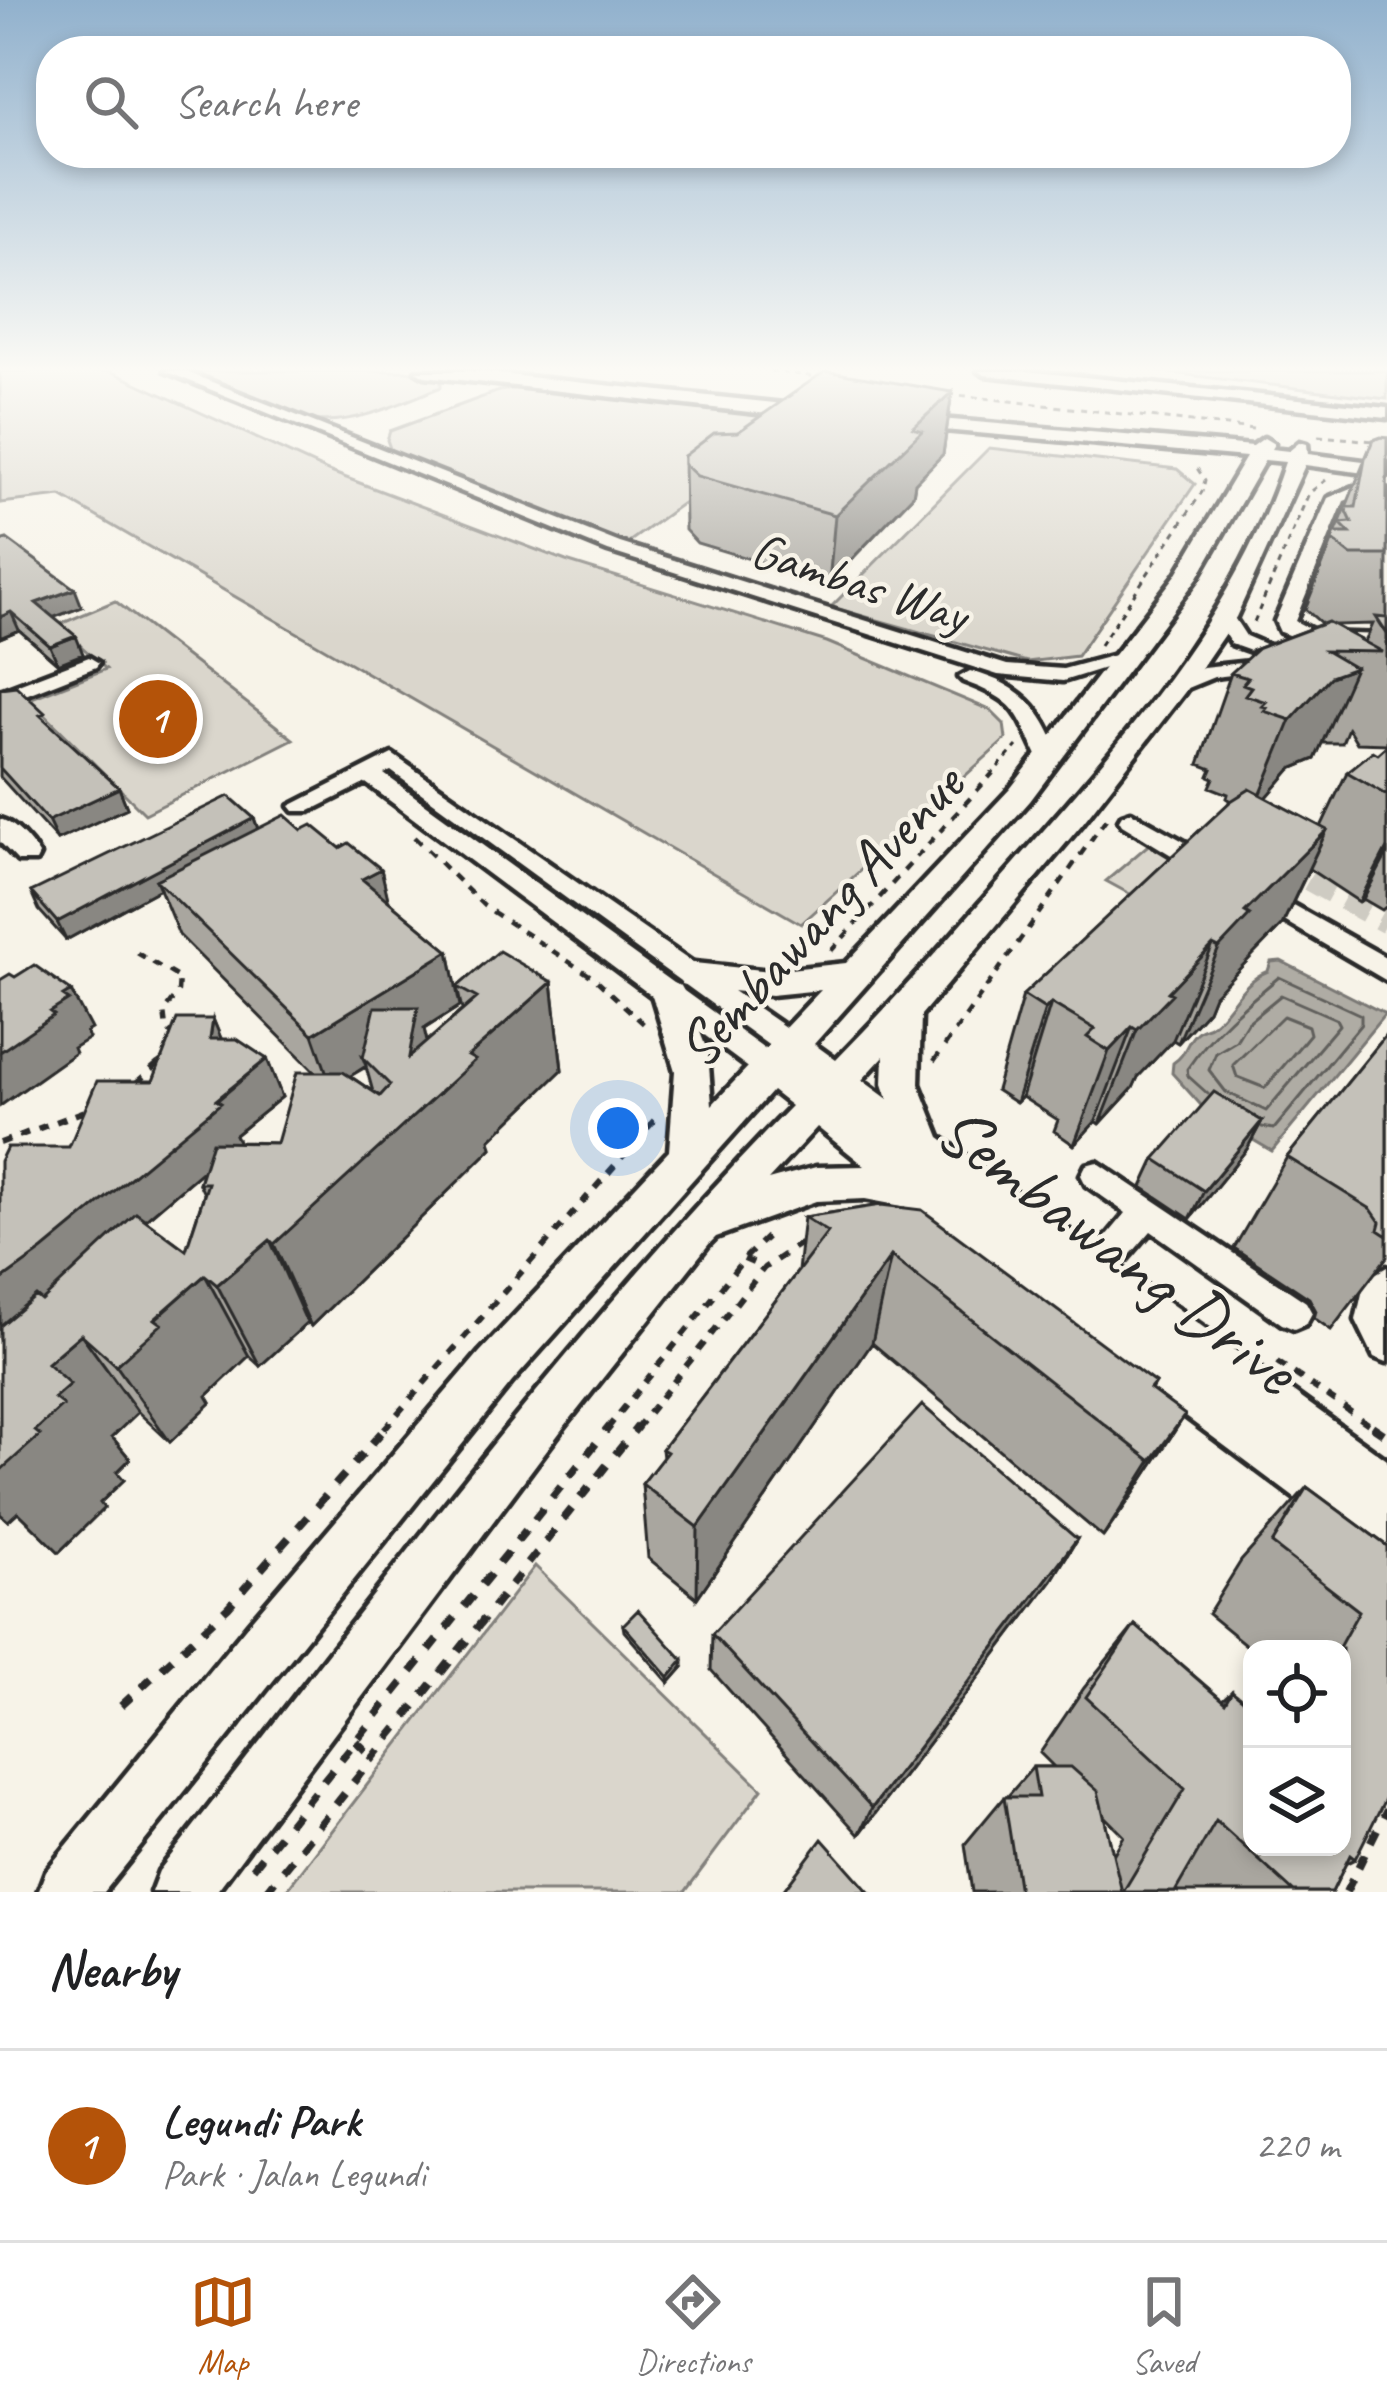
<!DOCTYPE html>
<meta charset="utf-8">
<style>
body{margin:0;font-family:Caveat,sans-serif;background:#f2f2f2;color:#202124}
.controls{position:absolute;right:36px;bottom:36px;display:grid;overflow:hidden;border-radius:24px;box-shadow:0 6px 18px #0003}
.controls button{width:108px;height:108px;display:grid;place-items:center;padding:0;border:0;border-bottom:3px solid #e0e0e0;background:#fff;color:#202124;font:60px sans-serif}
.you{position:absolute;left:618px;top:1128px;width:42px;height:42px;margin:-30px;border:9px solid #fff;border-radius:50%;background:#1a73e8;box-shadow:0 0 0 18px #1a73e833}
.badge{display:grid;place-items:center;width:78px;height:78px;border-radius:50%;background:#b45309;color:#fff;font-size:39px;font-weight:700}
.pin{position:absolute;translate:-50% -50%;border:6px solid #fff;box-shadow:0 3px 12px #0006}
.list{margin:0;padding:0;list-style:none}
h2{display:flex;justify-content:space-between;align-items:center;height:156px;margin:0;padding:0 48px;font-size:51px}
h2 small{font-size:39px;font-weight:400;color:#757577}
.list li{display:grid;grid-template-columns:78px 1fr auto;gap:36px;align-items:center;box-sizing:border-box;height:192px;padding:0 48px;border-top:3px solid #e0e0e0}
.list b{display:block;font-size:45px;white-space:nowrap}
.list p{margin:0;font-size:39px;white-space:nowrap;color:#757577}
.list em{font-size:39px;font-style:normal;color:#757577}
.icon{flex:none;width:66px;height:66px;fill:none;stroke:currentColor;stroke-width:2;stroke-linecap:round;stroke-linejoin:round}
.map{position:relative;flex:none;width:1387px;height:1892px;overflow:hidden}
.search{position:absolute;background:#fff;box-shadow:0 6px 18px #0003;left:36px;right:36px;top:36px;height:132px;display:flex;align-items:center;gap:30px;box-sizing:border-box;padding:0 42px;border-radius:48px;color:#757577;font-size:45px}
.sheet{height:348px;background:#fff}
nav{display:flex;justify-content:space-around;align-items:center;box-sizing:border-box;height:168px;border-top:3px solid #e0e0e0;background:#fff;font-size:33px;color:#757577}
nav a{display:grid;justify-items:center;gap:6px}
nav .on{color:#b45309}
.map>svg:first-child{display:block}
.green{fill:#dad6cc;stroke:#82807c;stroke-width:3}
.water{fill:#afaca4;stroke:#7a7874;stroke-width:3}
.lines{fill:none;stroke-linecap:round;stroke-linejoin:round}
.shore{stroke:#605f5b;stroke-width:3}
.minor-tunnel{stroke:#cecbc2;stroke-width:26;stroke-dasharray:26 14;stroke-linecap:butt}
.minor-casing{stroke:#2b2b2b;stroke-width:9}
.major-casing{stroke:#2b2b2b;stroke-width:9}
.path-far3{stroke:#2b2b2b;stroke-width:3;stroke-dasharray:6 6;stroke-linecap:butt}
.path-far2{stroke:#2b2b2b;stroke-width:4.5;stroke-dasharray:9 9;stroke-linecap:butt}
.path-far1{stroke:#2b2b2b;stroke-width:6;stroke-dasharray:10 10;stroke-linecap:butt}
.path{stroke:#2b2b2b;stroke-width:8;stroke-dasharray:14 14;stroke-linecap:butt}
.minor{fill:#f7f3e8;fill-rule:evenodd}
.major{fill:#f7f3e8;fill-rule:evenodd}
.wall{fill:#a9a69f;stroke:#2b2b2b;stroke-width:3;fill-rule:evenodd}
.shaded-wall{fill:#898782;stroke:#2b2b2b;stroke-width:3}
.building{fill:#c4c1b9;stroke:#2b2b2b;stroke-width:3}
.labels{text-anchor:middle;stroke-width:9;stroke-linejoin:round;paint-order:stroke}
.far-street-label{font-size:51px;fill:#2b2b2b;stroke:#f7f3e8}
.street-label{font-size:60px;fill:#2b2b2b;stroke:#f7f3e8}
.near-street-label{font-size:72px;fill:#2b2b2b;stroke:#f7f3e8}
</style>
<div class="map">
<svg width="1387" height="1892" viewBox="0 0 1387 1892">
<rect width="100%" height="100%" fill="#f7f3e8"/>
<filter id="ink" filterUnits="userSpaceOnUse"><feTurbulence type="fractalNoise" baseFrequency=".00833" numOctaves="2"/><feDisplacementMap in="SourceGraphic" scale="24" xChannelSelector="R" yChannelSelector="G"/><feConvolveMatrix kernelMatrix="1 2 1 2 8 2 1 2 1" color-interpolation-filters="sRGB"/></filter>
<g filter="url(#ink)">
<path class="green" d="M 0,371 L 110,371 L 328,471 L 566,561 L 827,642 L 990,710 L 1004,724 L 1006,739 L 801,924 L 61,496 L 0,503 Z
M 185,371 L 407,371 L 441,379 L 441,387 C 401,403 350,428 306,419 C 266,411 223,386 185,371 Z
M 1155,371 L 1387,371 L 1387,399 Z
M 524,387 L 800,419 L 626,544 L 391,451 L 387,440 L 390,431 L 499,391 Z
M 989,448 L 1177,469 L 1195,484 L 1077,656 L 1027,662 L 831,607 Z
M 115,601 L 293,739 L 145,814 L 29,699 L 106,669 L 58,625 Z
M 1154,840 L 1186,857 L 1139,899 L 1106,881 Z
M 535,1566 L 762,1789 L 685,1892 L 285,1892 Z"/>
<path class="water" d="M 1281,961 L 1385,1014 L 1272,1151 L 1209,1114 L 1172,1073 L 1173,1063 C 1187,1054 1185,1043 1196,1033 C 1205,1025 1204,1031 1213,1024 C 1231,1010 1242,981 1268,971 L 1271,962 Z"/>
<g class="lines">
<path class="shore" d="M 1281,995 L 1336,1019 L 1339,1025 L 1266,1111 L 1226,1092 L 1209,1070 L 1216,1053 L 1236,1041 L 1247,1023 Z
M 1283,1016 L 1308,1026 L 1310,1034 L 1265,1088 L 1237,1077 L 1233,1065 Z
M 1208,1094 L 1188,1076 L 1187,1069 C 1211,1033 1245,1005 1279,977 L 1361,1015 L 1361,1024 L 1274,1129 L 1262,1127"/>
<path class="minor-tunnel" d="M 1292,857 L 1284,864 L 1387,921"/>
<g class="minor-casing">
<path id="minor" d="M 165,371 L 184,371 L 620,543 L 1007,665 L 1063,669 L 1126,652 L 1136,658 L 1063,681 L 998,675 L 608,551 Z
M 978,371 L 1025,371 L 1387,408 L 1387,418 L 985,375 Z
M 1354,487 L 1387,490 L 1387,500 L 1355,497 L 1344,501 L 1295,621 L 1318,633 L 1387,635 L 1387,647 L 1315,645 L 1280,632 L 1275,621 L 1328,498 Z
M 1224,611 L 1231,613 L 1246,636 L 1297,658 L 1287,664 L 1231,644 L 1214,617 Z
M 89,657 L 99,663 L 96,667 L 0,705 L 0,691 Z
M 1269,660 L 1276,662 L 1276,670 L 1214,677 L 1175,693 L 1164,687 L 1203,667 Z
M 970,671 C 1020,684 1045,709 1060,758 L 1057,763 L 1041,763 C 1015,712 1022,703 963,681 L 959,677 Z
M 392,754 L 798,1036 L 803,1044 L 798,1052 L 778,1052 L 391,771 L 384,774 L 778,1059 L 783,1067 L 778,1075 L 758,1075 L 366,783 L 310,811 L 294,811 L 290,806 Z
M 1131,812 L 1219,861 L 1223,867 L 1219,873 L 1201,873 L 1122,825 L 1119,820 L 1122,815 Z
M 0,819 C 15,823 31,842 39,855 L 36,861 L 18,861 L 0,842 Z
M 1259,886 L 1387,958 L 1387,981 L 1250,901 L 1246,895 Z
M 1097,1162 L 1306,1302 L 1312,1313 L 1306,1324 L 1294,1329 L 1282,1324 L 1151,1231 L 1106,1283 L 1094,1287 L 1082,1283 L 1077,1272 L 1126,1213 L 1086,1185 L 1081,1175 L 1086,1165 Z
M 1387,1267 L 1387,1362 L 1374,1357 L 1356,1320 L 1365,1280 Z"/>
</g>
<g class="major-casing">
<path id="major" d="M 416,371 L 472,371 L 812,407 L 821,413 L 812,419 L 425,376 Z
M 905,416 L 1253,446 L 1264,438 L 1274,444 L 1271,449 L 1289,451 L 1300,442 L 1307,444 L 1308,454 L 1387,464 L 1387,476 L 1305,465 L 1236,617 L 1184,693 L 1082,824 L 921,1015 L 919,1084 L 940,1137 L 1387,1460 L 1387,1561 L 1370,1554 L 1036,1305 L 918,1209 L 865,1199 L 816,1201 L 716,1237 L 709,1244 L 560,1432 L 216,1892 L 151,1892 L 159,1871 C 363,1611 559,1343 791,1106 L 772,1091 L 512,1382 L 104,1892 L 38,1892 L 46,1871 L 249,1623 L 480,1352 L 669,1151 L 675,1071 L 652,995 L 657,986 L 669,982 L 681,986 L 686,995 L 708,1053 L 712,1105 L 821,990 L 771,995 L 694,987 L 682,984 L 677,975 L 682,966 L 694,963 L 771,971 L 846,963 L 1010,789 L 1176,575 L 1246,457 L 898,426 L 898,418 ZM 1265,460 L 1285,462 C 1235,616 1120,744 1015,863 C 956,930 898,997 836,1060 L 814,1044 L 1030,801 L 1198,577 ZM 884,1056 L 883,1084 L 888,1099 L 862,1080 ZM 817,1127 L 865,1166 L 816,1167 L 768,1180 Z"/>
</g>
<path class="path-far3" d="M 770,371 L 818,377
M 949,394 L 1253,429
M 1318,436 L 1387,442
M 1254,622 L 1309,493 L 1326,480
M 1100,645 L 1202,492 L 1205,480 L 1197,468
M 990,776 L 1017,746"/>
<path class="path-far2" d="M 414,837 L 484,906 L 594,978 L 646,1026
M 831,951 L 993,773
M 137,953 L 179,978 L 178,992 L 164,1011 L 166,1028 L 173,1036
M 934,1061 L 1108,816
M 158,1063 L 163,1059"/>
<path class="path-far1" d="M 136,1083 L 162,1060
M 0,1143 L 90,1109
M 744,1259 L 764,1268
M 1277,1362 L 1376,1429
M 384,1429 L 658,1116
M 607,1429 L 744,1259 L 773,1231
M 636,1429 L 764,1268 L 804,1241"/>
<path class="path" d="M 1372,1426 L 1387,1436
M 121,1706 L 228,1607 L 387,1426
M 356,1741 L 373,1758
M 253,1868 L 610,1426
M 266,1892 L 638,1426
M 1346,1892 L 1387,1809"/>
<use href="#minor" class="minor"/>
<use href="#major" class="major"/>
</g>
<path class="wall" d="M 952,392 L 943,454 L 915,483 L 913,495 L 829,583 L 697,543 L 685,530 L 684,456 L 738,432 Z
M 1387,438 L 1387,744 L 1357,743 L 1348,728 L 1342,743 L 1322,743 L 1315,759 L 1291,769 L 1266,798 L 1321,827 L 1347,772 L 1378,754 L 1387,746 L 1387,906 L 1382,910 L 1363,899 L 1359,902 L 1309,869 L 1282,925 L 1214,995 L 1208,1010 L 1178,1043 L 1173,1040 L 1138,1077 L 1133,1088 L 1100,1124 L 1096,1121 L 1074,1145 L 1054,1131 L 1058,1120 L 1022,1097 L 1016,1103 L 996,1090 L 1023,995 L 1228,804 L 1230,800 L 1227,798 L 1228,794 L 1210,787 L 1214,778 L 1209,776 L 1212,769 L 1199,764 L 1231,673 L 1249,657 L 1251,651 L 1322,624 L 1305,609 L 1373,440 ZM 1373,624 L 1365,642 L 1333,625 Z
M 0,541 L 82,607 L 53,617 L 83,654 L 58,664 L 19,630 L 0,638 Z
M 0,688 L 50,725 L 119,788 L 127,808 L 57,840 L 0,777 Z
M 254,818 L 258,829 L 302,830 L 381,869 L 388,901 L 449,951 L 460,1006 L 424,1029 L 427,1042 L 462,1010 L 457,987 L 552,982 L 562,1070 L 490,1140 L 492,1148 L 311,1326 L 307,1323 L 260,1366 L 249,1356 L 207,1396 L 211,1403 L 170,1442 L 138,1412 L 112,1437 L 130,1459 L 117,1472 L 124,1480 L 100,1503 L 104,1508 L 59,1552 L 18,1512 L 8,1521 L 1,1514 L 69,1147 L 153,1081 L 213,1019 L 221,1039 L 267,1059 L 282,1097 L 235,1135 L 238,1141 L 236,1142 L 277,1143 L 315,1072 L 179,935 L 160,889 L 66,940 L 39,910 L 31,892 ZM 366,1067 L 373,1092 L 350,1076 ZM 203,1170 L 199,1183 L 204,1194 L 186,1250 L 145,1220 Z
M 1387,1034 L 1387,1257 L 1331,1330 L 1314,1318 L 1316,1311 L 1309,1298 L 1234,1248 L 1287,1157 Z
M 1262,1121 L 1247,1149 L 1190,1219 L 1142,1187 L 1155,1159 Z
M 881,1205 L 1155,1383 L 1151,1390 L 1185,1415 L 1134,1493 L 1103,1537 L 872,1343 L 697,1598 L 648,1558 L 642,1484 L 663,1458 L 662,1449 L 798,1271 L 804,1217 Z
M 1307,1487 L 1387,1546 L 1355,1859 L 1345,1864 L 1332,1892 L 1178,1892 L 1176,1890 L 1175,1892 L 972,1892 L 965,1844 L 1004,1797 L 1007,1797 L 1033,1767 L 1054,1767 L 1040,1753 L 1084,1688 L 1135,1625 L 1222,1700 L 1232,1691 L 1252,1847 L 1342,1649 L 1252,1650 L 1208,1614 L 1241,1561 ZM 1104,1816 L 1124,1836 L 1113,1855 Z
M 1077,1539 L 1052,1580 L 859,1835 L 711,1670 L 712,1634 Z
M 623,1625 L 683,1667 L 669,1683 L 624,1631 Z"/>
<path class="shaded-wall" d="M 952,392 L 943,454 L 915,483 L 913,495 L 829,583 L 835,515 L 913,428 Z
M 75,589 L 82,607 L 44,621 L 36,603 Z
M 11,612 L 19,630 L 0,638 L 0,617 Z
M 76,636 L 83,654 L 58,664 L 50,646 Z
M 1355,668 L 1315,759 L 1291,769 L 1253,813 L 1291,720 L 1330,677 Z
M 119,788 L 127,808 L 57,840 L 48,821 Z
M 254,818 L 260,835 L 156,880 L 160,889 L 66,940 L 57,922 Z
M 1327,830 L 1282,925 L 1214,995 L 1208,1010 L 1178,1043 L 1219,948 L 1245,912 Z
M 1387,848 L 1387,854 L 1363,899 L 1359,902 Z
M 381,869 L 394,924 L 362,879 Z
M 1213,945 L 1173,1040 L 1138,1077 L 1133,1088 L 1100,1124 L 1137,1030 L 1168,992 Z
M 449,951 L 460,1006 L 424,1029 L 439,1093 L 468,1056 L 552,982 L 562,1070 L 490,1140 L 492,1148 L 311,1326 L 274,1244 L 422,1108 L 363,1058 L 366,1066 L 332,1088 L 313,1034 Z
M 71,991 L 91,1029 L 86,1032 L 89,1038 L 73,1048 L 75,1053 L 0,1106 L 0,1052 L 50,1012 L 63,996 Z
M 1051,1003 L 1022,1097 L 1016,1103 L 1045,1009 Z
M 213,1019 L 229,1057 L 210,1039 Z
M 1132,1027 L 1096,1121 L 1074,1145 L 1109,1051 Z
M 267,1059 L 282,1097 L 235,1135 L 238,1141 L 68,1285 L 0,1337 L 0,1281 Z
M 1262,1121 L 1247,1149 L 1190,1219 L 1204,1191 Z
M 270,1240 L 307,1323 L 260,1366 L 217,1285 Z
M 891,1256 L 872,1343 L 697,1598 L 698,1527 Z
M 205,1275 L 249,1356 L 207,1396 L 211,1403 L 170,1442 L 116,1365 L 155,1319 Z
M 81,1334 L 138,1412 L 112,1437 L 130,1459 L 117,1472 L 124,1480 L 100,1503 L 104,1508 L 59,1552 L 18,1512 L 8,1521 L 0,1514 L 0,1471 L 35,1431 L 47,1363 Z
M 1185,1415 L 1134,1493 L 1103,1537 L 1151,1461 Z
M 1077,1539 L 1052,1580 L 859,1835 L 872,1808 Z
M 683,1660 L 683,1667 L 669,1683 L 669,1677 Z"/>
<path class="building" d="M 825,371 L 952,392 L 913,428 L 922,431 L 835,515 L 697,476 L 684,464 L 684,456 L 714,433 L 738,432 Z
M 1381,437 L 1387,438 L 1387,555 L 1351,555 L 1332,540 L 1335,533 L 1350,533 L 1340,523 L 1352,522 L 1345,507 L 1356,507 L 1365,459 L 1373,440 Z
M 7,539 L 75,589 L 36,603 L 76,636 L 50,646 L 11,612 L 0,617 L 0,541 Z
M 1376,617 L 1387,618 L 1387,634 Z
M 1328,622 L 1383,652 L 1326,651 L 1355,668 L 1330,677 L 1291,720 L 1264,711 L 1267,707 L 1262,706 L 1266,702 L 1245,695 L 1251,687 L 1243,684 L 1248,678 L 1231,673 L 1255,651 L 1251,651 Z
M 16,686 L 45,713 L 40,715 L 119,788 L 48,821 L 0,768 L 0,688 Z
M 1387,746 L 1387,795 L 1347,772 L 1373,751 L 1378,754 Z
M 1250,789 L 1327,830 L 1245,912 L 1250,915 L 1219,948 L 1213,945 L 1168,992 L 1172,994 L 1137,1030 L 1132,1027 L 1109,1051 L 1087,1037 L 1095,1029 L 1051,1003 L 1045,1009 L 1023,995 L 1231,801 Z
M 229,796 L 254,818 L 57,922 L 31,892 Z
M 285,815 L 302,830 L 312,825 L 340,848 L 349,843 L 381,869 L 362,879 L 449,951 L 313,1034 L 156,880 Z
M 499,951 L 552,982 L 468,1056 L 475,1060 L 274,1244 L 270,1240 L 217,1285 L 205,1275 L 155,1319 L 162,1324 L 116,1365 L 81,1334 L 47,1363 L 70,1384 L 54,1398 L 63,1405 L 35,1431 L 40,1435 L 0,1471 L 0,1326 L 36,1296 L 42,1301 L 136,1213 L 186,1250 L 208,1183 L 199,1183 L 212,1142 L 277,1143 L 297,1072 L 343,1072 L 380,1096 L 390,1085 L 363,1058 L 375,1007 L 418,1007 L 409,1057 L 477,998 L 457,987 Z
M 34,965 L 71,991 L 63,996 L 69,1000 L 50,1012 L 54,1015 L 0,1052 L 0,980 L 10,974 L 15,977 Z
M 177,1019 L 213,1019 L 210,1039 L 237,1039 L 267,1059 L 216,1100 L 221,1103 L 43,1250 L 0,1281 L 0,1161 L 7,1147 L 69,1147 L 97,1081 L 153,1081 Z
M 1387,1034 L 1387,1236 L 1378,1230 L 1380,1222 L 1371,1209 L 1287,1157 Z
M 1214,1092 L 1262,1121 L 1204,1191 L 1155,1159 Z
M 881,1205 L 922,1210 L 1155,1383 L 1150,1389 L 1185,1415 L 1151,1461 L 891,1256 L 698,1527 L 642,1484 L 667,1452 L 662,1449 L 828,1232 L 804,1217 Z
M 922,1405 L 1077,1539 L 872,1808 L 712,1634 Z
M 1307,1487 L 1387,1546 L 1387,1795 L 1355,1859 L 1350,1855 L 1332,1892 L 1294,1892 L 1216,1821 L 1175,1892 L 1123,1892 L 1185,1789 L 1086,1697 L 1135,1625 L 1225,1703 L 1232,1691 L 1252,1707 L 1252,1847 L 1342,1847 L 1342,1649 L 1338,1649 L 1359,1611 L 1272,1544 Z
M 638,1610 L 683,1660 L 669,1677 L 623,1625 Z
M 1033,1767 L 1071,1767 L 1098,1791 L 1122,1892 L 1019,1892 L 1004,1797 L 1038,1797 Z
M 822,1839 L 869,1892 L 782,1892 Z"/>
</g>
<linearGradient id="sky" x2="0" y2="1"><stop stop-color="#91b1cd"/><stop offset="0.58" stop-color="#fbfaf5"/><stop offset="1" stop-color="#fbfaf5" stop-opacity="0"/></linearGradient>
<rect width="1387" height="636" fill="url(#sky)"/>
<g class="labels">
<g class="far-street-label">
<text transform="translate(860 581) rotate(18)" y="18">Gambas Way</text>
</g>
<g class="street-label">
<text transform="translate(819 915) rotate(-47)" y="21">Sembawang Avenue</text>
</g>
<g class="near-street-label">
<text transform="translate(1118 1248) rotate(37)" y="25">Sembawang Drive</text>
</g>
</g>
</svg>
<div class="controls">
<button><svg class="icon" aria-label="locate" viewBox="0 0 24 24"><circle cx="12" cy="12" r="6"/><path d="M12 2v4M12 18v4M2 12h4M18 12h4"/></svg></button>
<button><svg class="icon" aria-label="layers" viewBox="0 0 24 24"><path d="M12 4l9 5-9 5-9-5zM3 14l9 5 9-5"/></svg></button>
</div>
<div class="you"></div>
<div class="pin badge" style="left:158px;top:719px">1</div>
<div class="search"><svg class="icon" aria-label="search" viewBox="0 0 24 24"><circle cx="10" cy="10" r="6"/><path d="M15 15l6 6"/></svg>Search here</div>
</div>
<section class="sheet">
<h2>Nearby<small></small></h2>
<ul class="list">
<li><span class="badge">1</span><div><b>Legundi Park</b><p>Park · Jalan Legundi</p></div><em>220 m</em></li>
</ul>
</section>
<nav>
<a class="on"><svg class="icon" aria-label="map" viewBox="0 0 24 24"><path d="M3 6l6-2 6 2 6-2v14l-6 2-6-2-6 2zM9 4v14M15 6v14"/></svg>Map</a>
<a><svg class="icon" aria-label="directions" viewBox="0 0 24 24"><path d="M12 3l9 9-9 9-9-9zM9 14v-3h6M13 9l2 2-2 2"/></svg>Directions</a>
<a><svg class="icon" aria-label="saved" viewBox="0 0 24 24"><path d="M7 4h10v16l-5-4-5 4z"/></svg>Saved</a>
</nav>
